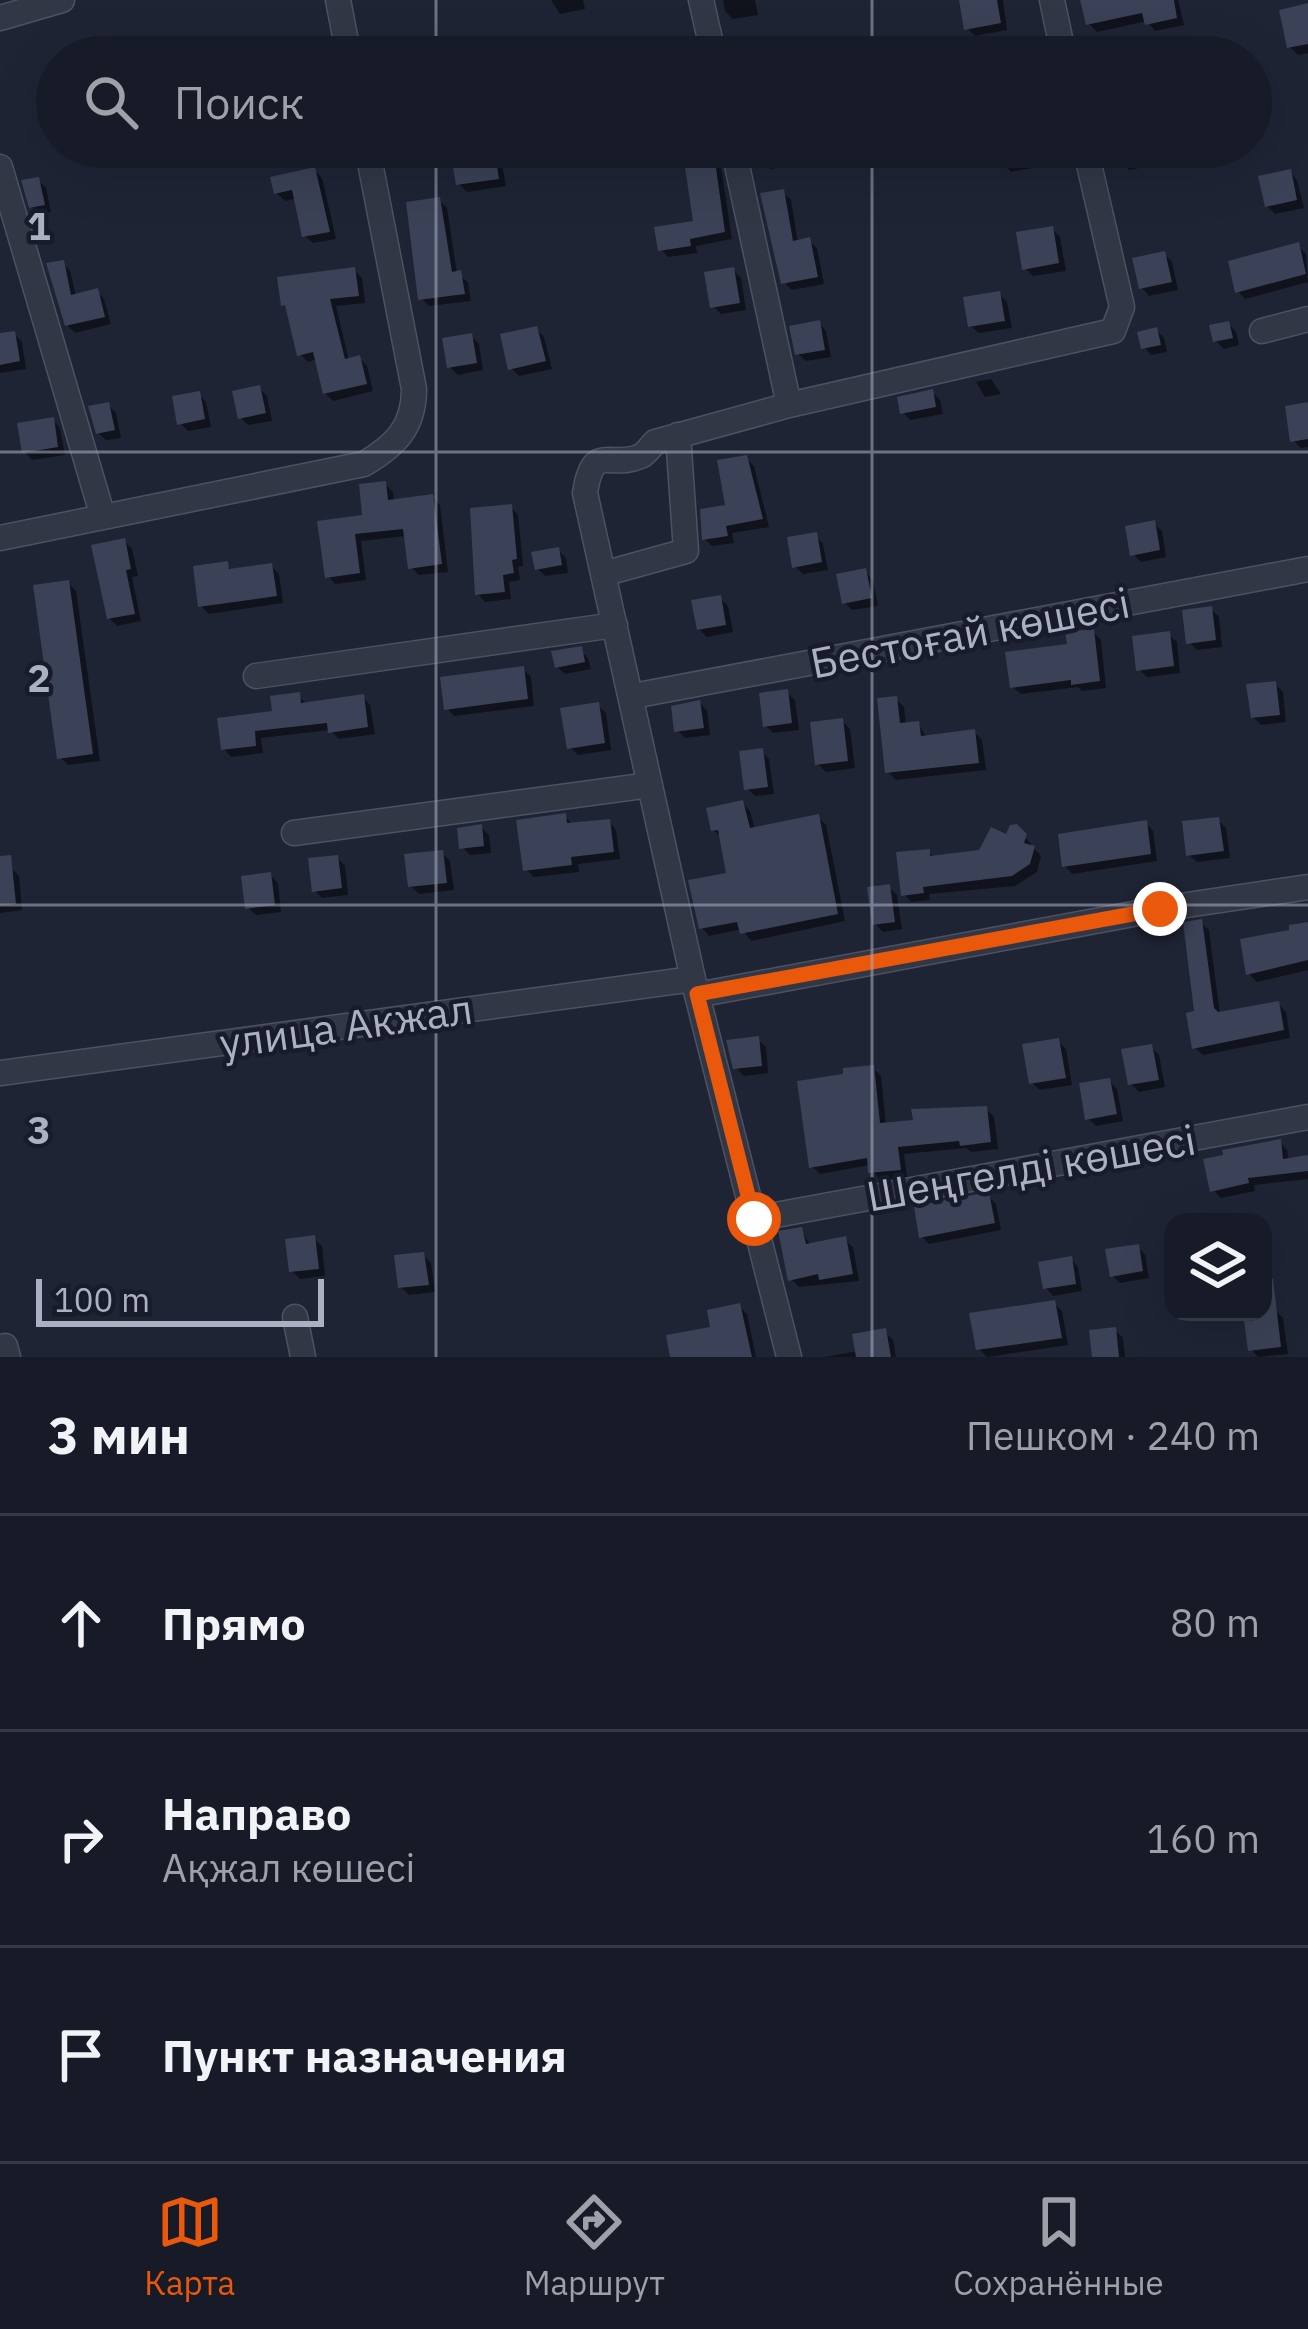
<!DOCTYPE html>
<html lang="ru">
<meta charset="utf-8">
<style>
body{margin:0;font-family:"IBM Plex Sans",sans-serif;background:#202430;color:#f1f3f6}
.controls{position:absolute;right:36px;bottom:36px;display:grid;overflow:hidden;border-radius:24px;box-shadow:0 12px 48px #0002}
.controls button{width:108px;height:108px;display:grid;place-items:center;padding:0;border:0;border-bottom:3px solid #363945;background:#171b28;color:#f1f3f6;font:60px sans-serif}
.scale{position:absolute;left:36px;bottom:30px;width:288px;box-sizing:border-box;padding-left:12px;border:6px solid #acb0c3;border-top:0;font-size:33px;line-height:42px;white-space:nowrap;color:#acb0c3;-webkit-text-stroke:9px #181c2a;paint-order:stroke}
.stop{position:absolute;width:36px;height:36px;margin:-27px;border:9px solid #ea580c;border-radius:50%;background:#fff}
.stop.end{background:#ea580c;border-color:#fff;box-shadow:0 3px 12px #0008}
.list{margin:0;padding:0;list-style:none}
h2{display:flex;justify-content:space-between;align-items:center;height:156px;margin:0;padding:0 48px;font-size:51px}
h2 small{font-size:39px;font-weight:400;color:#9ea1a8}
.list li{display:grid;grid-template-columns:78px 1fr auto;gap:36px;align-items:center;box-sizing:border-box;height:216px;padding:0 48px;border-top:3px solid #363945}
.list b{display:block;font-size:45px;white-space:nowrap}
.list p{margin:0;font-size:39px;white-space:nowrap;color:#9ea1a8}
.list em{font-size:39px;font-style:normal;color:#9ea1a8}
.icon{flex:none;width:66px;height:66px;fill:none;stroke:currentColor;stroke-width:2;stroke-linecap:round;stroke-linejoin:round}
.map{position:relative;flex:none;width:1308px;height:1357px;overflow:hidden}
.search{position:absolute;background:#171b28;box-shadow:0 12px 48px #0002;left:36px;right:36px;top:36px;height:132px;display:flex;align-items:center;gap:30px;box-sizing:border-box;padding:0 42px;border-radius:66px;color:#9ea1a8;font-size:45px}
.sheet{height:804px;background:#171b28}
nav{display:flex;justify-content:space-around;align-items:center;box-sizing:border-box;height:168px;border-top:3px solid #363945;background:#171b28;font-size:33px;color:#9ea1a8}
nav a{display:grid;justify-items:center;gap:6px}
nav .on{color:#ea580c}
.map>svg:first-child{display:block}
.shadow{fill:#0007}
.building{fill:#3b4156}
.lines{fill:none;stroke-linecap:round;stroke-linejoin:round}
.minor-casing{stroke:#4d5161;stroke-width:27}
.minor{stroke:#323746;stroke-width:24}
.route{stroke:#ea580c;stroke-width:15}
.grid{fill:none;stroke:#acb0c3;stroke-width:3;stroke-opacity:0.55}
.labels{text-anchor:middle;stroke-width:9;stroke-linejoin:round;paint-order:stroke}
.street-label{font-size:42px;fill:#acb0c3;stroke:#181c2a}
.grid-label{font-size:39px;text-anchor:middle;font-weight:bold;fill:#acb0c3;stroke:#181c2a;stroke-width:9;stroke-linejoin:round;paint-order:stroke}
</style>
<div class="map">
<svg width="1308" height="1357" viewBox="0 0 1308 1357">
<rect width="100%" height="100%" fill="#1f2435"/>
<path class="shadow" d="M 551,0 L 583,0 L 585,9 L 560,14 Z
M 723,0 L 755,0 L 758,15 L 733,19 L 725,11 Z
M 962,0 L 1003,0 L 1007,30 L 975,36 L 967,28 Z
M 1083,0 L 1178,0 L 1184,25 L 1155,31 L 1147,21 L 1097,32 L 1089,24 Z
M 1308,7 L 1308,53 L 1298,55 L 1290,47 Z
M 691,47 L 699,57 L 659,57 L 658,52 Z
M 298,51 L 304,57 L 274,57 Z
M 759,52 L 765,57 L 733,57 L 733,56 Z
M 402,147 L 433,147 L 434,156 L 411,159 Z
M 485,147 L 494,147 L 500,154 L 506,186 L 467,192 L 459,184 Z
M 685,147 L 718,147 L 732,239 L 696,246 L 697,253 L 668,257 L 661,249 L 696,223 Z
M 760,147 L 800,147 L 803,164 L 770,169 L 762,161 Z
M 1000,147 L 1040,147 L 1043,166 L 1011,172 L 1003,164 Z
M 1118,147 L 1167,147 L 1170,162 L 1129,170 L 1122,162 Z
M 1212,147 L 1247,147 L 1247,148 L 1219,154 Z
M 314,170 L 322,178 L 336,239 L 313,243 L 305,236 L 297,198 L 285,201 L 277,193 Z
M 1290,172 L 1297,180 L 1304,208 L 1275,214 L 1267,206 Z
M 38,180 L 46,188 L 51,212 L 40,215 L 32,207 Z
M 783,192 L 791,200 L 798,243 L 809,241 L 817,248 L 824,284 L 792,290 L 784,282 Z
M 439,200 L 447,208 L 457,274 L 468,282 L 471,301 L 429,306 L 421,298 Z
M 1052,229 L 1060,237 L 1066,271 L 1033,276 L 1025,268 Z
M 1298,246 L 1306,254 L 1308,282 L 1245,299 L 1238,291 Z
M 1164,254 L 1172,262 L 1178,290 L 1149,296 L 1142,288 Z
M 63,263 L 70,271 L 76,296 L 97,291 L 104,299 L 111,324 L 75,333 L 67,325 Z
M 354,270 L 362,278 L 365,303 L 336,306 L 349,361 L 359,358 L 367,366 L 373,391 L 333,401 L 325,393 L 318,359 L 308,362 L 300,354 L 289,310 L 284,304 Z
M 733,270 L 741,278 L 746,310 L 721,314 L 713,306 Z
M 999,294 L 1007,302 L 1012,328 L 979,333 L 971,326 Z
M 819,323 L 826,331 L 831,357 L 806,361 L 798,354 Z
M 1229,324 L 1236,332 L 1239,345 L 1224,349 L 1216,341 Z
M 536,329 L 544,337 L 552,369 L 519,376 L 511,368 Z
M 1156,330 L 1164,338 L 1167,352 L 1151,355 L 1144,347 Z
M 14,334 L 22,342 L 26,369 L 0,373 L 0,336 Z
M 471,336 L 479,344 L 483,370 L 458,375 L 450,367 Z
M 991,379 L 1001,394 L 985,397 L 976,382 Z
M 259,388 L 267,396 L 272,421 L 248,425 L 241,418 Z
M 932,392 L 940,400 L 943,414 L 910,420 L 903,412 Z
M 199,394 L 206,402 L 211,427 L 188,431 L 180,423 Z
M 108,405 L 116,413 L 121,438 L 106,440 L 98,433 Z
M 1308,405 L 1308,447 L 1301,448 L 1293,440 Z
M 53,420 L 60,428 L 65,455 L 32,460 L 25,452 Z
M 746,458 L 754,466 L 769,527 L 732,533 L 734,543 L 712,546 L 705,539 L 729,507 Z
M 385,484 L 393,492 L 394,502 L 432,497 L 440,505 L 448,572 L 419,575 L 411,567 L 407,536 L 361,541 L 366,580 L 335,584 L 328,576 Z
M 511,507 L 518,515 L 523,566 L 518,567 L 520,580 L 509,582 L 511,599 L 485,602 L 478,594 Z
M 1154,524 L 1162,531 L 1166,557 L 1141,562 L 1133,554 Z
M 816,536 L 823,544 L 828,570 L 803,574 L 795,566 Z
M 124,541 L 132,549 L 138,576 L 132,577 L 141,621 L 117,626 L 109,618 Z
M 558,550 L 566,558 L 568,573 L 545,576 L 537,568 Z
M 227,565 L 233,571 L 271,566 L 279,574 L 283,603 L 209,614 L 201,606 Z
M 865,572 L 873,580 L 878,606 L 852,610 L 844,602 Z
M 68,583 L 76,591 L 100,761 L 68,765 L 60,757 Z
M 720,598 L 728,606 L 733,632 L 707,637 L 699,629 Z
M 1211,609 L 1219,617 L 1222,647 L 1197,650 L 1189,642 Z
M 1093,632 L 1101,640 L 1106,688 L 1082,691 L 1078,687 L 1021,694 L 1013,687 Z
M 1169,635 L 1177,642 L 1180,673 L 1147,677 L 1139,669 Z
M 580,650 L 588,658 L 591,669 L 565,674 L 557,667 Z
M 523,669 L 531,677 L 534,706 L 454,716 L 447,708 Z
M 1275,684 L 1283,692 L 1286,722 L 1261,725 L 1253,717 Z
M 787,693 L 795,700 L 799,730 L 773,733 L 766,726 Z
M 298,696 L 308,705 L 363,697 L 370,705 L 375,734 L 339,739 L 330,730 L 261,738 L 263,753 L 231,757 L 224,749 Z
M 896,699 L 904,707 L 906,726 L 918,724 L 927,738 L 974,732 L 982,740 L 986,770 L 896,780 L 888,772 Z
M 700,703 L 707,711 L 710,735 L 685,738 L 677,730 Z
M 598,706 L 606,713 L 611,750 L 578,755 L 570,747 Z
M 842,721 L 850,729 L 855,768 L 826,772 L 818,764 Z
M 762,752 L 769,759 L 774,794 L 755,796 L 747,788 Z
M 743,803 L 750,811 L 755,830 L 818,817 L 826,825 L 845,921 L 751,941 L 742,929 L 709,936 L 702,928 L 730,876 L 723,839 L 713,830 Z
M 565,816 L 574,826 L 609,822 L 616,830 L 620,859 L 578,864 L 579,872 L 534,877 L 526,869 Z
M 1218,820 L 1226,828 L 1230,858 L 1197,862 L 1189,855 Z
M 1146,823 L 1153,831 L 1157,861 L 1072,874 L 1065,866 Z
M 481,827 L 489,835 L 491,853 L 470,855 L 462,847 Z
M 1016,827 L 1041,856 L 1037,872 L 1015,886 L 929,894 L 930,900 L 911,902 L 904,894 L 928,852 L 935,858 L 981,853 L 1007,838 Z
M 442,853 L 450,861 L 454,890 L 419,894 L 411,886 Z
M 337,858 L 345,866 L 348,895 L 322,898 L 314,890 Z
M 11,868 L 19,876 L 22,910 L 0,913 L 0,869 Z
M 270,875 L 278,883 L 281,912 L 256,915 L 248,908 Z
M 889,887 L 897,895 L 902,929 L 883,932 L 875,924 Z
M 1201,923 L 1209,930 L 1220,1015 L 1278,1004 L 1286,1012 L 1290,1038 L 1203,1055 L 1195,1048 Z
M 1308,926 L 1308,970 L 1257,982 L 1249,974 Z
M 758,1040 L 766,1047 L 768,1073 L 744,1076 L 736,1068 Z
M 1058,1041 L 1066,1049 L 1072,1085 L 1040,1090 L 1032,1083 Z
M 1151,1047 L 1159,1055 L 1165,1087 L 1139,1092 L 1131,1084 Z
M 873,1068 L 881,1076 L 886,1126 L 986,1109 L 994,1117 L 998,1149 L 971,1152 L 966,1148 L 904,1154 L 907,1177 L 879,1180 L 870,1165 L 820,1174 L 812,1166 L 847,1077 Z
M 1109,1081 L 1117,1089 L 1123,1121 L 1096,1126 L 1088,1118 Z
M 1280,1142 L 1287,1150 L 1289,1161 L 1308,1158 L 1308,1179 L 1254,1185 L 1255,1191 L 1221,1198 L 1213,1190 Z
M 988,1196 L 996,1204 L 1001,1230 L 929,1244 L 921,1236 Z
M 801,1230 L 811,1246 L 845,1240 L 853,1247 L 859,1281 L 799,1287 L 791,1279 Z
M 314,1239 L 322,1246 L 325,1276 L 300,1279 L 292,1271 Z
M 1138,1247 L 1145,1255 L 1149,1278 L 1120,1283 L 1112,1275 Z
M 423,1255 L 431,1263 L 435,1292 L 409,1295 L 401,1287 Z
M 1071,1259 L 1078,1267 L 1082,1291 L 1053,1296 L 1046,1288 Z
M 1054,1303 L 1062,1311 L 1068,1345 L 987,1357 L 979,1349 Z
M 739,1306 L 747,1314 L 756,1357 L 673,1357 L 670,1338 L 714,1329 Z
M 1275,1310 L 1283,1318 L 1288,1354 L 1258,1357 L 1251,1349 L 1247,1313 Z
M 1115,1330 L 1123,1338 L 1125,1357 L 1095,1357 L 1092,1332 Z
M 885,1332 L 893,1340 L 896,1357 L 824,1357 L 858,1351 Z"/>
<path class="building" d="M 959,0 L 997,0 L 1001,23 L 964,30 Z
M 1080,0 L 1174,0 L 1177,18 L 1145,25 L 1142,13 L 1086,25 Z
M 1308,3 L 1308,44 L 1287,48 L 1279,10 Z
M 441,39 L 445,57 L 394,57 L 393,51 Z
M 466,147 L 494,147 L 499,179 L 456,185 L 450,149 Z
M 682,147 L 713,147 L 725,232 L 690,239 L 691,246 L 658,251 L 654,227 L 693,221 Z
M 757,147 L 802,147 L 803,155 L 759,163 Z
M 997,147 L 1059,147 L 1060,155 L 1000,165 Z
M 1115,147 L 1165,147 L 1166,154 L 1119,164 Z
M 315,167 L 330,232 L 302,237 L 292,190 L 274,194 L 270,177 Z
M 1291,169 L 1297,200 L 1265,207 L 1258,176 Z
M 39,177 L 45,205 L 29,208 L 21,180 Z
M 784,189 L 793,241 L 810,237 L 818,277 L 781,284 L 760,193 Z
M 440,197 L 452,272 L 461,270 L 465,294 L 418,300 L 406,202 Z
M 1053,226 L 1059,263 L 1022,270 L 1016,232 Z
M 1299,242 L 1306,274 L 1235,293 L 1228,261 Z
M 1165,251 L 1172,282 L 1139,289 L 1132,258 Z
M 64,260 L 71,295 L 98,288 L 105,317 L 65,326 L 46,263 Z
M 355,267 L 359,296 L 330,299 L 345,359 L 360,355 L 367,384 L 323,394 L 313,352 L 297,356 L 285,305 L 281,306 L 277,277 Z
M 734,267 L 740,303 L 710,308 L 704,272 Z
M 1000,291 L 1005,321 L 968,327 L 963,297 Z
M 820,320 L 825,350 L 795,355 L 789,326 Z
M 1229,321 L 1233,338 L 1213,342 L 1209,325 Z
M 537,326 L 546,361 L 508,370 L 500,334 Z
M 1157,327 L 1161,345 L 1141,349 L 1137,332 Z
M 15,331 L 20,361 L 0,365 L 0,333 Z
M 472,333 L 477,363 L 447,368 L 442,338 Z
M 260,385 L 266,413 L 238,419 L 232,391 Z
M 933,389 L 936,407 L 900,414 L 897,397 Z
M 200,391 L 205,419 L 177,425 L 172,396 Z
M 109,402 L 115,430 L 96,434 L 88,406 Z
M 1308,402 L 1308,439 L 1290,442 L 1285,406 Z
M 54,417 L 58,447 L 22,453 L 17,423 Z
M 747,455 L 763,519 L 726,526 L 728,536 L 702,540 L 700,509 L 725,505 L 717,460 Z
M 386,481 L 388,500 L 433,494 L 442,564 L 408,569 L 403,529 L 355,534 L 360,573 L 325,578 L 317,521 L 362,515 L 359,484 Z
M 512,504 L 517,559 L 512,560 L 514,573 L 503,575 L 505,592 L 475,595 L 470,508 Z
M 1155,520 L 1160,550 L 1130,556 L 1125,526 Z
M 817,532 L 822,562 L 792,568 L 787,537 Z
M 125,538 L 131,569 L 126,570 L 135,614 L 107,619 L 91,545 Z
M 559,547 L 562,565 L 535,570 L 531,552 Z
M 228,561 L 229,569 L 272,563 L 277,596 L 198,607 L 193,566 Z
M 866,568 L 872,598 L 842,604 L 836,574 Z
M 69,580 L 93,754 L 57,759 L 33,585 Z
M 721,595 L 726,625 L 697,630 L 691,600 Z
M 1212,606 L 1216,640 L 1186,644 L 1182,610 Z
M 1094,629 L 1100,681 L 1071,685 L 1071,680 L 1010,688 L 1005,652 L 1067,644 L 1065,632 Z
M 1170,631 L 1174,666 L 1136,671 L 1132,636 Z
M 582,646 L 585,662 L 555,668 L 551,651 Z
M 524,666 L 528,699 L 444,710 L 440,677 Z
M 1276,681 L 1280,715 L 1251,718 L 1246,684 Z
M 788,689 L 792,723 L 763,727 L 759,693 Z
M 300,692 L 301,703 L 364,694 L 368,727 L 328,733 L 327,723 L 255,731 L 256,746 L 221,750 L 217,718 L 272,711 L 270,696 Z
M 897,696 L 900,723 L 919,721 L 921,736 L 975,729 L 979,763 L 885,773 L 877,698 Z
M 700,700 L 704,728 L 674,732 L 671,706 Z
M 599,702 L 605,743 L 567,749 L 560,708 Z
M 843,718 L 848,761 L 815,765 L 810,722 Z
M 763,748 L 768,787 L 744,790 L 739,751 Z
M 743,800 L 750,828 L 819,814 L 838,914 L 740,934 L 737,922 L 699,929 L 688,880 L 726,873 L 718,830 L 711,831 L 706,808 Z
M 566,813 L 567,823 L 610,819 L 614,852 L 571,857 L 572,865 L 523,871 L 516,820 Z
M 1219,817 L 1224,851 L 1186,856 L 1182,821 Z
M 1147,820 L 1151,854 L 1062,867 L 1058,834 Z
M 482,824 L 484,846 L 459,849 L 457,828 Z
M 1017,824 L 1027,834 L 1024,843 L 1035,846 L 1030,864 L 1012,876 L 923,887 L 924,893 L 901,896 L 896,852 L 930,849 L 930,856 L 979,850 L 991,827 L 1006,834 L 1010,825 Z
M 443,850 L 447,883 L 408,887 L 404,854 Z
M 11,855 L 16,904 L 0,905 L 0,856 Z
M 338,855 L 342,888 L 312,892 L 308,858 Z
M 271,872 L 275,905 L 245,909 L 241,876 Z
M 890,884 L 895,922 L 872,925 L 867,887 Z
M 1202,919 L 1214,1008 L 1218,1012 L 1279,1001 L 1284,1030 L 1192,1049 L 1186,1013 L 1194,1011 L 1183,922 Z
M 1308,922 L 1308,960 L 1246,975 L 1240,939 L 1289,930 L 1289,925 Z
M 759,1036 L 762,1066 L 733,1069 L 726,1040 Z
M 1059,1038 L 1066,1078 L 1029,1084 L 1022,1044 Z
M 1152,1044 L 1159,1080 L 1128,1085 L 1121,1049 Z
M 874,1065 L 880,1123 L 913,1120 L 911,1109 L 987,1106 L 991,1142 L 960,1146 L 959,1141 L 898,1147 L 901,1170 L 868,1173 L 867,1158 L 809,1168 L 797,1081 L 843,1074 L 843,1068 Z
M 1110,1078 L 1117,1114 L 1085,1120 L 1079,1083 Z
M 1281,1139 L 1283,1159 L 1308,1155 L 1308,1171 L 1248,1178 L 1249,1183 L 1210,1192 L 1203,1159 L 1223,1155 L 1222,1150 Z
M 989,1192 L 995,1223 L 919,1238 L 914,1206 Z
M 802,1227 L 806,1244 L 846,1236 L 853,1274 L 819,1280 L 818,1274 L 788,1281 L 778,1231 Z
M 315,1235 L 319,1269 L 289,1272 L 285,1239 Z
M 1139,1244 L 1143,1271 L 1110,1277 L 1105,1249 Z
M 424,1252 L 429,1285 L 398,1288 L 394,1255 Z
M 1072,1256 L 1076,1284 L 1043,1289 L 1038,1262 Z
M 1263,1279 L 1273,1279 L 1281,1347 L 1248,1351 L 1243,1312 L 1263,1312 Z
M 1055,1300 L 1062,1338 L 976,1350 L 969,1313 Z
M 740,1303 L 752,1357 L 670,1357 L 666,1335 L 710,1327 L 707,1310 Z
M 1116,1327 L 1119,1357 L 1092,1357 L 1089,1330 Z
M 886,1328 L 891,1357 L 856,1357 L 852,1334 Z"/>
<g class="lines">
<g class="minor-casing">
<path id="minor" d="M 338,0 L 349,57
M 701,0 L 714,57
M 1052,0 L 1064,57
M 0,18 L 62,0
M 733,147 L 789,405
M 0,167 L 103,517
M 1262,331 L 1308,319
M 0,538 L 364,464 C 396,445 414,427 414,389 L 367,147
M 603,574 L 686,551 L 678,435
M 256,676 L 615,625
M 633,696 L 1308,569
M 294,833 L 650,785
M 697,995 L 1160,909 L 1308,887
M 0,1073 L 693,979
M 754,1219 L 1308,1117
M 295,1317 L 303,1357
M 5,1346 L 8,1357
M 789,1357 L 693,979 L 585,493 C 593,441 609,470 641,456 C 647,453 650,447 655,442 L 789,405 L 1113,331 L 1122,307 L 1085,147"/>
</g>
<use href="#minor" class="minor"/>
</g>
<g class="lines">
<path class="route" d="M 754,1219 L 697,994 L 1160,909"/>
</g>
<path class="grid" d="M 436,0 L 436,57M 872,0 L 872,57M 436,147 L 436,1357M 872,147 L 872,1357M 0,452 L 1308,452M 0,905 L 1308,905"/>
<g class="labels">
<g class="street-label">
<text transform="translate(970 633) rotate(-11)" y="15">Бестоғай көшесі</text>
<text transform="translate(346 1026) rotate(-8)" y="15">улица Акжал</text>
<text transform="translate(1031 1168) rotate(-10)" y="15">Шеңгелді көшесі</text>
</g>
</g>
<g class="grid-label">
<text x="39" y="240">1</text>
<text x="39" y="692">2</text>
<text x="39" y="1144">3</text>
</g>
</svg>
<div class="controls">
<button><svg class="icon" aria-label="layers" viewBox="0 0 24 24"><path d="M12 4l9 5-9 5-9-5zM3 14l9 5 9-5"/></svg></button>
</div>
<div class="scale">100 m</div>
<div class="stop" style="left:754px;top:1219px"></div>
<div class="stop end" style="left:1160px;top:909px"></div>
<div class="search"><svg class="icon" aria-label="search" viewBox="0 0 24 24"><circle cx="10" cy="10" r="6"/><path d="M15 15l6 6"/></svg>Поиск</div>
</div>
<section class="sheet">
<h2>3 мин<small>Пешком · 240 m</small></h2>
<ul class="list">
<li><svg class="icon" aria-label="ahead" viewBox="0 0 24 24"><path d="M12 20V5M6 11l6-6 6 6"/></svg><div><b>Прямо</b></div><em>80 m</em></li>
<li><svg class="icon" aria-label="right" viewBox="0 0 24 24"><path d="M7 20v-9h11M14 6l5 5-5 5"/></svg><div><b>Направо</b><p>Ақжал көшесі</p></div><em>160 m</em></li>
<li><svg class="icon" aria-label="arrive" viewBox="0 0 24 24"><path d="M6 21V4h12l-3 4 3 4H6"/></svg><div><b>Пункт назначения</b></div></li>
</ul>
</section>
<nav>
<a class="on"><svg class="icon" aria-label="map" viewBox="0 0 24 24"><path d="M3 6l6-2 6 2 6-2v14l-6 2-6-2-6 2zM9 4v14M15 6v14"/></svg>Карта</a>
<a><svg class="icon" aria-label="directions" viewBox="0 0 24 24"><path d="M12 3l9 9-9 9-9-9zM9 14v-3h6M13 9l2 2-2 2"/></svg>Маршрут</a>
<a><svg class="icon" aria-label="saved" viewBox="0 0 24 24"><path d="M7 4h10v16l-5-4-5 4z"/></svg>Сохранённые</a>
</nav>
